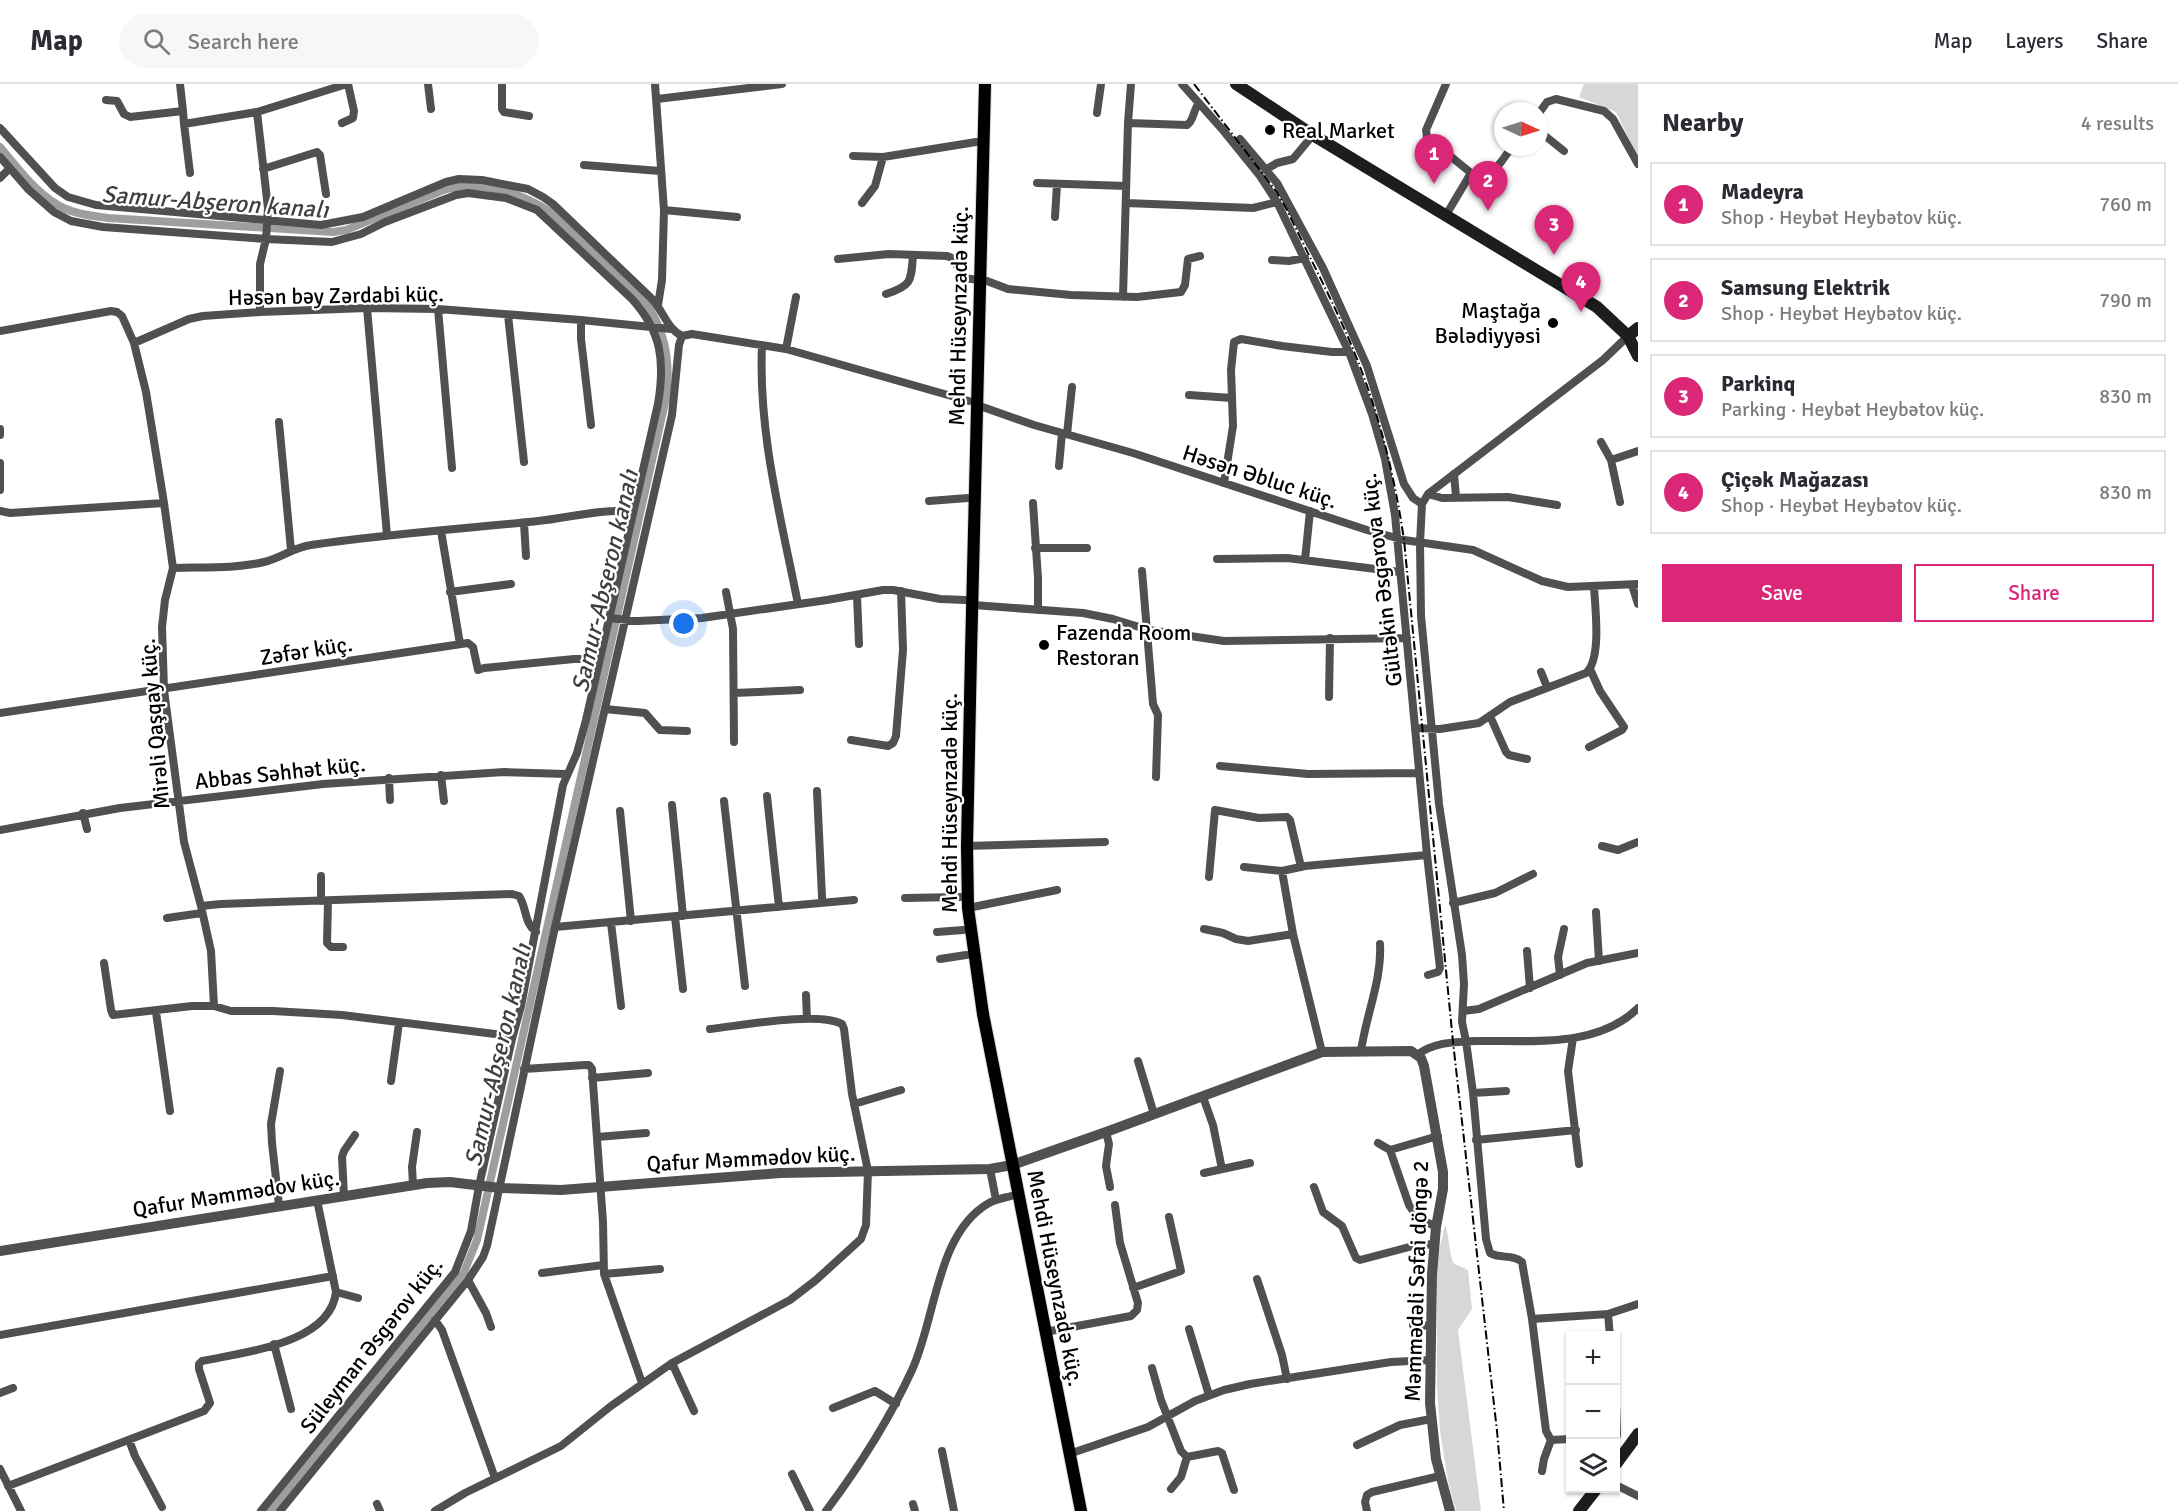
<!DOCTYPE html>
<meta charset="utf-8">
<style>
body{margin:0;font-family:Signika,sans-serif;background:#f7f7f7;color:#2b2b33}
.controls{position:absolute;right:18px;bottom:18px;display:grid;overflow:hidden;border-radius:0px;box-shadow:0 2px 4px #0004}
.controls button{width:54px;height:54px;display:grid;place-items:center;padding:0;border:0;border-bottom:2px solid #e1e1e2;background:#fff;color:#2b2b33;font:30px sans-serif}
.compass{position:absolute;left:1494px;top:18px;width:54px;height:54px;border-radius:50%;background:#fff;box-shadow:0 2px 4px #0004;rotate:94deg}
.you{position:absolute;left:684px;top:540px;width:21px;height:21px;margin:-15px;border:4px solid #fff;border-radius:50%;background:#1a73e8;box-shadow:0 0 0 9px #1a73e833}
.badge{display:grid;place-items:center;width:39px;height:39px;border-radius:50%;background:#db2777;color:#fff;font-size:20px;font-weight:700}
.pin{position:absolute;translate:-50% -50px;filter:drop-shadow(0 2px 3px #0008)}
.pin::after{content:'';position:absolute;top:32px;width:21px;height:18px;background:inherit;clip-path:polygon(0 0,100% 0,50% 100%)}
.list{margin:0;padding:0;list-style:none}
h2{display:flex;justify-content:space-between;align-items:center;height:78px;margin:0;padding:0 24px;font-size:26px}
h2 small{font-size:20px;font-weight:400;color:#7c7c81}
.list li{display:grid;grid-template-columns:39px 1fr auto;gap:18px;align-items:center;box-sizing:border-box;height:84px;margin:0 12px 12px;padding:0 12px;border:2px solid #e1e1e2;border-radius:0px}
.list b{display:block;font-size:22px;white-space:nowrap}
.list p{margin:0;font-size:20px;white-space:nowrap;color:#7c7c81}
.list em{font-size:20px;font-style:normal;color:#7c7c81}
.actions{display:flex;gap:12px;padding:18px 24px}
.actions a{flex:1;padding:14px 0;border:2px solid #db2777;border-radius:0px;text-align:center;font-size:21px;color:#db2777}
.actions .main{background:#db2777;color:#fff}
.icon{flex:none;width:33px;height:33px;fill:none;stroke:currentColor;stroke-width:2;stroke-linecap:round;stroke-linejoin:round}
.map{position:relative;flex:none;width:1638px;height:1427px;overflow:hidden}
header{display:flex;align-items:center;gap:36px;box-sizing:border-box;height:84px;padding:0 30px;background:#fff;border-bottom:2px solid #e1e1e2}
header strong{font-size:28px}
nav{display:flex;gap:33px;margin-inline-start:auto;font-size:21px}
.search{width:420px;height:54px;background:#f7f7f7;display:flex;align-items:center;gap:15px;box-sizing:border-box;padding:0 21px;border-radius:33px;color:#7c7c81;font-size:22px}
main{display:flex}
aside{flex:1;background:#fff}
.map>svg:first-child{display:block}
.green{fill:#d7d7d7}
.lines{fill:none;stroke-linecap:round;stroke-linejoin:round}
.canal{stroke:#9e9e9e;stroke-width:8}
.primary-casing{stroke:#dbdbdb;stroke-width:14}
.minor{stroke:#505050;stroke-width:8}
.tertiary{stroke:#505050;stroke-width:10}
.secondary{stroke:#1d1d1d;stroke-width:12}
.primary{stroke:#000;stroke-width:12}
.rail{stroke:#000;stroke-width:2;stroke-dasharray:9 3 1.5 3;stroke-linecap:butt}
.poi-dot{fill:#000;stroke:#fff;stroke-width:2}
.labels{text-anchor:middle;stroke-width:4.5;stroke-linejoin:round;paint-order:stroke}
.poi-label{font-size:22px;fill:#000;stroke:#fff;text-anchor:start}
.street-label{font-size:22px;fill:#000;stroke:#fff}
.water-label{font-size:24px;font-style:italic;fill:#3f3f3f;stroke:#fff}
</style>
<header>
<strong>Map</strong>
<div class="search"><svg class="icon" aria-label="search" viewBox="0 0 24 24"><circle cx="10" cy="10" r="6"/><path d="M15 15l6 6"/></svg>Search here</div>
<nav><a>Map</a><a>Layers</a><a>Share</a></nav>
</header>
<main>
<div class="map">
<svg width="1638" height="1427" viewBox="0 0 1638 1427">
<rect width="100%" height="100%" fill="#fff"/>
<path class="green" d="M 1584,0 L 1638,0 L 1638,73 L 1616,28 L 1579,13 Z
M 1445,1141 C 1449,1150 1449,1167 1453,1179 L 1468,1186 L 1472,1225 L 1458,1246 L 1481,1427 L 1456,1427 L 1448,1397 L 1440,1347 L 1437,1301 L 1437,1175 Z"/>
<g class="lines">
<path class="canal" d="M 0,63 C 18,84 39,114 66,125 C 79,131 94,132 108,134 L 333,148 L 346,146 L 446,105 C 481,97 519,108 549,127 L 646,219 C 666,248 671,279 666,314 L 477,1156 L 464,1188 L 270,1427"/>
<g class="primary-casing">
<path id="primary" d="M 985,0 L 971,569 L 967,762 L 968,824 L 983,930 L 1081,1427"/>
</g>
<path class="minor" d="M 180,0 L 183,27
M 428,0 L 431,25
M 502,0 L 502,25 L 504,28 L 529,32
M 655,0 L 664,126 L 662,196 L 658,221
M 1182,0 L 1222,45 L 1260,92 L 1277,118 L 1349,268 L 1372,330 L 1385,375 L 1395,431 L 1427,771 L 1440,884 L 1438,888 L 1428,891
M 1446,0 L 1426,46 L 1427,53 L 1471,89
M 657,15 L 782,0
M 106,16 L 117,17 L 124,30 L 130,33 L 183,27 L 184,40 L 257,28 L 347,0
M 257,28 L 268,124 L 266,155 L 260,180 L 260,228
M 1097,29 L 1101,0
M 1539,29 L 1547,18 L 1556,15 L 1604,27 L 1613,35 L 1638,80
M 342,39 L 353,34 L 354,27 L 348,0
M 1128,39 L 1187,41 C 1194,37 1193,26 1199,19
M 184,40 L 190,89
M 0,44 L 55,104 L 68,113 L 96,121 L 321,141 L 363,133 L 446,98 L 459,95 L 482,96 L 528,105 L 543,113 L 553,120 L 650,213 C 663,225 666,244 682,252
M 1539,47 L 1564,67
M 1240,55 L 1277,99 L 1323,184 L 1367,282 L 1404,400 L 1413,414 L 1422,420
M 853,72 L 883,73
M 0,73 L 29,106 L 54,128 L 71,137 L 103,143 L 266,155 L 332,158 L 361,150 L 385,138 L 456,111 L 468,109 L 506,114 L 537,126 L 632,215 C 662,248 665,278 658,320 L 586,636 L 577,669 L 563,701 L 521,922 L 512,955 L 479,1102 L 471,1147 L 455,1188 L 261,1427
M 584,81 L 660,87
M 263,85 L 317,68 L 320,71 L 326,110
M 1267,85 L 1277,79 L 1293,75 L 1313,51
M 0,94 L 10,84
M 1037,99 L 1126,102
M 862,119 L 875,102 L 883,73 L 976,58
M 1126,119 L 1253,124 L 1277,118
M 664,126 L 737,133
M 1446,131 L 1471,89 C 1498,91 1497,82 1512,63
M 1055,133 L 1057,100
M 838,175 L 889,170 L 947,172 L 952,174 L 964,194 L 987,197 L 1008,205 L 1071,211 L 1137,213 L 1181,208 L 1185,201 L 1188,175 L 1200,172
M 1272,176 L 1289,177 L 1305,174
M 886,210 C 912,202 911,197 913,171
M 1123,213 L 1128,39 L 1131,0
M 367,224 L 387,451
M 438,225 L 452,384
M 508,231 L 524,378
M 581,236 L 581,255 L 591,341
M 0,247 L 111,227 L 117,228 L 122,232 L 134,259 L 146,308 L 164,419 L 173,484 L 165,516 L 162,543 L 164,606 L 184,758 L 201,822 L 211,867 L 214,922
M 682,252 L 692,250 L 786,265 L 969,317
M 134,259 L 189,235 L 203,232 L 260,228 L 367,224 L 438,225 L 581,236 L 671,245
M 762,261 C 758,349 781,434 798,520
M 786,265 L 796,213
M 1189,311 L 1232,314
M 977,321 L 1034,341 L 1133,369 L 1367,446 L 1404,456 L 1473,466 L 1542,497 L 1568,503 L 1638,500
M 279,338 L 291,466
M 0,345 L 0,351
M 1067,350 L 1072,303
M 1601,358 L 1611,376 L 1620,418
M 1611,376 L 1638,367
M 0,379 L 0,406
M 1059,382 L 1062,349
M 1454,390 L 1456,413
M 1224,399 L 1233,342 L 1231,286 L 1234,258 L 1241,255 L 1282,262 L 1332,268 L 1349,268
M 1428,410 L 1442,414 L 1508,413 L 1557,421
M 929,417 L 968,414
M 1033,419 L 1038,494 L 1038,526
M 0,427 L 10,429 L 164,419
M 524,439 L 526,472
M 441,447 L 460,560
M 1035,464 L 1087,464
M 1217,475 L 1287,474 L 1400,488
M 1305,476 L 1310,427
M 173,484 C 203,483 235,485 264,478 C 281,474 294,463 311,461 C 386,450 462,445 538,437 C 569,434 601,424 633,428
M 1142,487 L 1153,620 L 1158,631 L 1156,693
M 1632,501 L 1638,520
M 450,508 L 511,500
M 726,508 L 733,545 L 734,658
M 857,511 L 859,560
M 973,521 L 1083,529 L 1113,535 L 1149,546 L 1224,557 L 1407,554
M 609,534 L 638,537 L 702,534 L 827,516 L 883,506 L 893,506 L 940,515 L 965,516
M 1541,588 L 1547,603
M 734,609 L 800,606
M 1329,613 L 1330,554
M 605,625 L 645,629 L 660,646 L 687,647
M 0,629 L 468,559 L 473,563 L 478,586 L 484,584 L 574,575 L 599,575
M 1490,632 L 1506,668 L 1509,671 L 1527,675
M 1415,644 L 1440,645 L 1479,639 L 1510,618 L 1586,589 C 1602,575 1595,523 1594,503
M 851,656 L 888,662 L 893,659 L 896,652 L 903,566 L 901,507
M 1589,663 L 1622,646 L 1624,643 L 1600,607 L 1590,585
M 1220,682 L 1308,690 L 1418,689
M 441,691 L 444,717
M 389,694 L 390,716
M 817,707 L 822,813
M 767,712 L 779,823
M 724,717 L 745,902
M 672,721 L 683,832
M 620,727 L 631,837
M 83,729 L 87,745
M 0,746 L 120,724 L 323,700 L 504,688 L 566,690
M 967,762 L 1105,758
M 1602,762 L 1618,766 L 1638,758
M 1244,783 L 1282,787 L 1305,782 L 1427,771
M 1282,787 L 1293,850 L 1322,968
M 1209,793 L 1215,726 L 1259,734 L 1287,733 L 1290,736 L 1301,783
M 905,814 L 960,813
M 321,817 L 321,792
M 328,817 L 327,859 L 331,863 L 343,863
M 1453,819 L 1495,809 L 1533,790
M 201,822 L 221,820 L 512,810 L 519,812 C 527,824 524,839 536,848
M 968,824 L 1057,806
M 1596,828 L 1599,877
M 675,833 L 683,905
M 167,834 L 202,829
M 611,839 L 621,922
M 555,843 L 854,816
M 1204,845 L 1223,849 L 1236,855 L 1248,857 L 1293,850
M 937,848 L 963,846
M 1527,867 L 1530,904
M 940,875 L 966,871
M 104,879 L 111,926 L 113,931 L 192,922 L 214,922 L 231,927 L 273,927 L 342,931 L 495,950 L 512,955
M 1560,891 L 1558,873 L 1564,845
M 806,911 L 807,935
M 1463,927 L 1479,925 L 1587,879 L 1638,869
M 156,928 L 170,1027
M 1573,954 L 1568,987 L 1579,1080
M 1361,967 C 1366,931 1382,896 1380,860
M 1417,971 C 1434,958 1454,958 1475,957 C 1528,956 1597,965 1638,924
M 1138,977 L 1154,1030
M 524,985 L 585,981 L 589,981 L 592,985 L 603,1138 L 604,1190 L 642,1299
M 592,994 L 648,989
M 391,997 L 399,939
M 1473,1009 L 1506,1007
M 1203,1013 L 1213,1041 L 1222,1085
M 854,1020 L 901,1006
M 1106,1048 L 1109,1060 L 1106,1082 L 1110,1103
M 597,1053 L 646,1049
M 1476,1056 L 1576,1046
M 1378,1059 L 1390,1066
M 990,1085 L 996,1116
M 1204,1089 L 1250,1079
M 413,1101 L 412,1083 L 417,1048
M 1314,1103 L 1323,1128 L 1342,1142 L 1356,1174 L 1360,1176 L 1413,1162 L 1434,1160
M 344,1112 L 342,1073 L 344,1067 L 355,1051
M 279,1121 L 272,1059 L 271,1040 L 280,987
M 1436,1143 L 1417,1133 L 1409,1121 L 1390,1066 L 1438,1052
M 542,1189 L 603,1181
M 604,1190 L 660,1185
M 1257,1195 L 1282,1271 L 1287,1295
M 468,1196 L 486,1229 L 491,1243
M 1133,1204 L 1181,1187 L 1169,1133
M 336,1208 L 358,1214
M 1608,1230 L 1610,1252
M 1532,1235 L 1608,1230 L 1638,1220
M 435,1236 L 442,1246 L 495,1394
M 1413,1241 L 1432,1242
M 1189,1245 L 1209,1311
M 1045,1248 L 1131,1232 L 1137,1226 L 1138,1219 L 1120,1159 L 1115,1121
M 0,1251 L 333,1192
M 274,1260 L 291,1325
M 672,1279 L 694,1327
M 1152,1284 L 1161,1316 L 1181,1367 L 1187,1373 L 1218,1367 L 1222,1369 L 1234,1406
M 0,1309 L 13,1304
M 1616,1320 L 1617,1351
M 833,1324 L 875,1307 L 896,1320
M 1570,1355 L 1551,1356 L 1546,1347 L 1532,1235 L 1522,1178 C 1513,1170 1500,1175 1490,1169 L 1486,1155 L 1473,1009 L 1466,957 L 1462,938 L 1464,900 L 1462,871 L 1439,720 L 1421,532 L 1420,459 L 1422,420 L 1428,410 L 1603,276 L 1628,252
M 129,1356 L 135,1372 L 162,1423
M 1357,1361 L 1400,1341 L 1431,1335
M 942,1367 L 954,1427
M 1069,1370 L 1148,1343 L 1195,1317 L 1224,1306 L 1250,1300 L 1391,1278 L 1431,1276
M 0,1385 L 21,1427
M 1542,1387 L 1544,1375 L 1551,1356
M 792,1390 L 810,1427
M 1616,1401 L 1638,1412
M 8,1402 L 204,1327 L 210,1319 L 199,1285 L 199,1280 L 202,1277 C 244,1268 330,1260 336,1208 L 317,1116
M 1171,1405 L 1181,1393 L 1187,1373
M 377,1420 L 380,1427
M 913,1420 L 915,1427
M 280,1427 L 468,1196 L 483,1173 L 487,1162 L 555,843 L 672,331 L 679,261 L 682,252
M 435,1427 L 465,1409 L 561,1362 L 611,1322 L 672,1279 L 790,1216 L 816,1196 L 861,1155 L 866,1141 L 868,1087 L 852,1010 L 844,945 L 842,940 C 817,927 740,942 710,945
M 826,1427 C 859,1383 889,1336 912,1286 C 936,1235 936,1149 989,1119 C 996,1115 1004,1114 1011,1112
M 1367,1427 L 1365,1418 L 1367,1411 L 1372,1408 L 1440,1392"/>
<path class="tertiary" d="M 0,1167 L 427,1099 L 450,1098 L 500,1104 L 561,1106 L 780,1089 L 990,1085 L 1012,1081 L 1106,1048 L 1322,968 L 1411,967 L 1421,974 L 1424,982 L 1443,1088 L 1443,1105 L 1436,1143 L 1432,1190 L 1430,1319 L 1436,1375 L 1450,1427"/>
<path class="secondary" d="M 1236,0 L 1313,51 L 1597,223 L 1628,252 L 1638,272
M 1628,252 L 1638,244
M 1616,1380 L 1638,1350
M 1579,1427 L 1597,1404"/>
<use href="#primary" class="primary"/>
<path class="rail" d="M 1194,0 L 1276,107 L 1287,126 C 1310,175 1337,224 1357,275 C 1380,333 1395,394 1404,456 L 1453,958 L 1497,1347 L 1504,1427"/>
</g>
<g class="poi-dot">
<circle cx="1270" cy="46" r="6"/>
<circle cx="1553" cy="239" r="6"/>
<circle cx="1044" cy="561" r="6"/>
</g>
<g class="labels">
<g class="poi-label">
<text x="1282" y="54">Real Market</text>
<text x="1541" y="234" text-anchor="end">Maştağa<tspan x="1541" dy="25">Bələdiyyəsi</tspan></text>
<text x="1056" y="556">Fazenda Room<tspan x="1056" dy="25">Restoran</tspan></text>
</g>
<g class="street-label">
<text transform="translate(336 211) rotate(-1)" y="8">Həsən bəy Zərdabi küç.</text>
<text transform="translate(958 232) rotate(-89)" y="8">Mehdi Hüseynzadə küç.</text>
<text transform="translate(1260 392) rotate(18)" y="8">Həsən Əbluc küç.</text>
<text transform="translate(1381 496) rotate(-97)" y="8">Gültəkin Əsgərova küç.</text>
<text transform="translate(306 566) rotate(-9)" y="8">Zəfər küç.</text>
<text transform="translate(154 640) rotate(-95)" y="8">Mirəli Qaşqay küç.</text>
<text transform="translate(280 688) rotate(-6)" y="8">Abbas Səhhət küç.</text>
<text transform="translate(949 719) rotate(-90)" y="8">Mehdi Hüseynzadə küç.</text>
<text transform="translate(751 1074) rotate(-3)" y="8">Qafur Məmmədov küç.</text>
<text transform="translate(236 1109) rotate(-9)" y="8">Qafur Məmmədov küç.</text>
<text transform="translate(1056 1194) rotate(79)" y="8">Mehdi Hüseynzadə küç.</text>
<text transform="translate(1416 1197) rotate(-88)" y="8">Məmmədəli Səfai döngə 2</text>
<text transform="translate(371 1261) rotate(-52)" y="8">Süleyman Əsgərov küç.</text>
</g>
<g class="water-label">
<text transform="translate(215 118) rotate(4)" y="8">Samur-Abşeron kanalı</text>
<text transform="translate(605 497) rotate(-77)" y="8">Samur-Abşeron kanalı</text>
<text transform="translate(498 971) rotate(-77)" y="8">Samur-Abşeron kanalı</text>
</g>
</g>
</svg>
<div class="controls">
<button>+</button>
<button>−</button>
<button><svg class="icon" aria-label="layers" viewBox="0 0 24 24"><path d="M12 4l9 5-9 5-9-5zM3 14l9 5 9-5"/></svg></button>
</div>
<svg class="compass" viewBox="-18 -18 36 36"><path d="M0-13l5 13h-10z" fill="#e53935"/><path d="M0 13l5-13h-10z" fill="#7c7c81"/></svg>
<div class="you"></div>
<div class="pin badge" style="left:1434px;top:100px">1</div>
<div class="pin badge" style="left:1488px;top:127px">2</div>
<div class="pin badge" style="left:1554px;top:171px">3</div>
<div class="pin badge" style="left:1581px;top:228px">4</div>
</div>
<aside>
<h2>Nearby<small>4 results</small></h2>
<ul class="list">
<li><span class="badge">1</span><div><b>Madeyra</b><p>Shop · Heybət Heybətov küç.</p></div><em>760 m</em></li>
<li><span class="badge">2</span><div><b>Samsung Elektrik</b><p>Shop · Heybət Heybətov küç.</p></div><em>790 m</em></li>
<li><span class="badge">3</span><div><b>Parkinq</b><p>Parking · Heybət Heybətov küç.</p></div><em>830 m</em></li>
<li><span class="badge">4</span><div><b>Çiçək Mağazası</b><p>Shop · Heybət Heybətov küç.</p></div><em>830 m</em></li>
</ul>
<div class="actions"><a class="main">Save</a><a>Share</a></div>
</aside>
</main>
